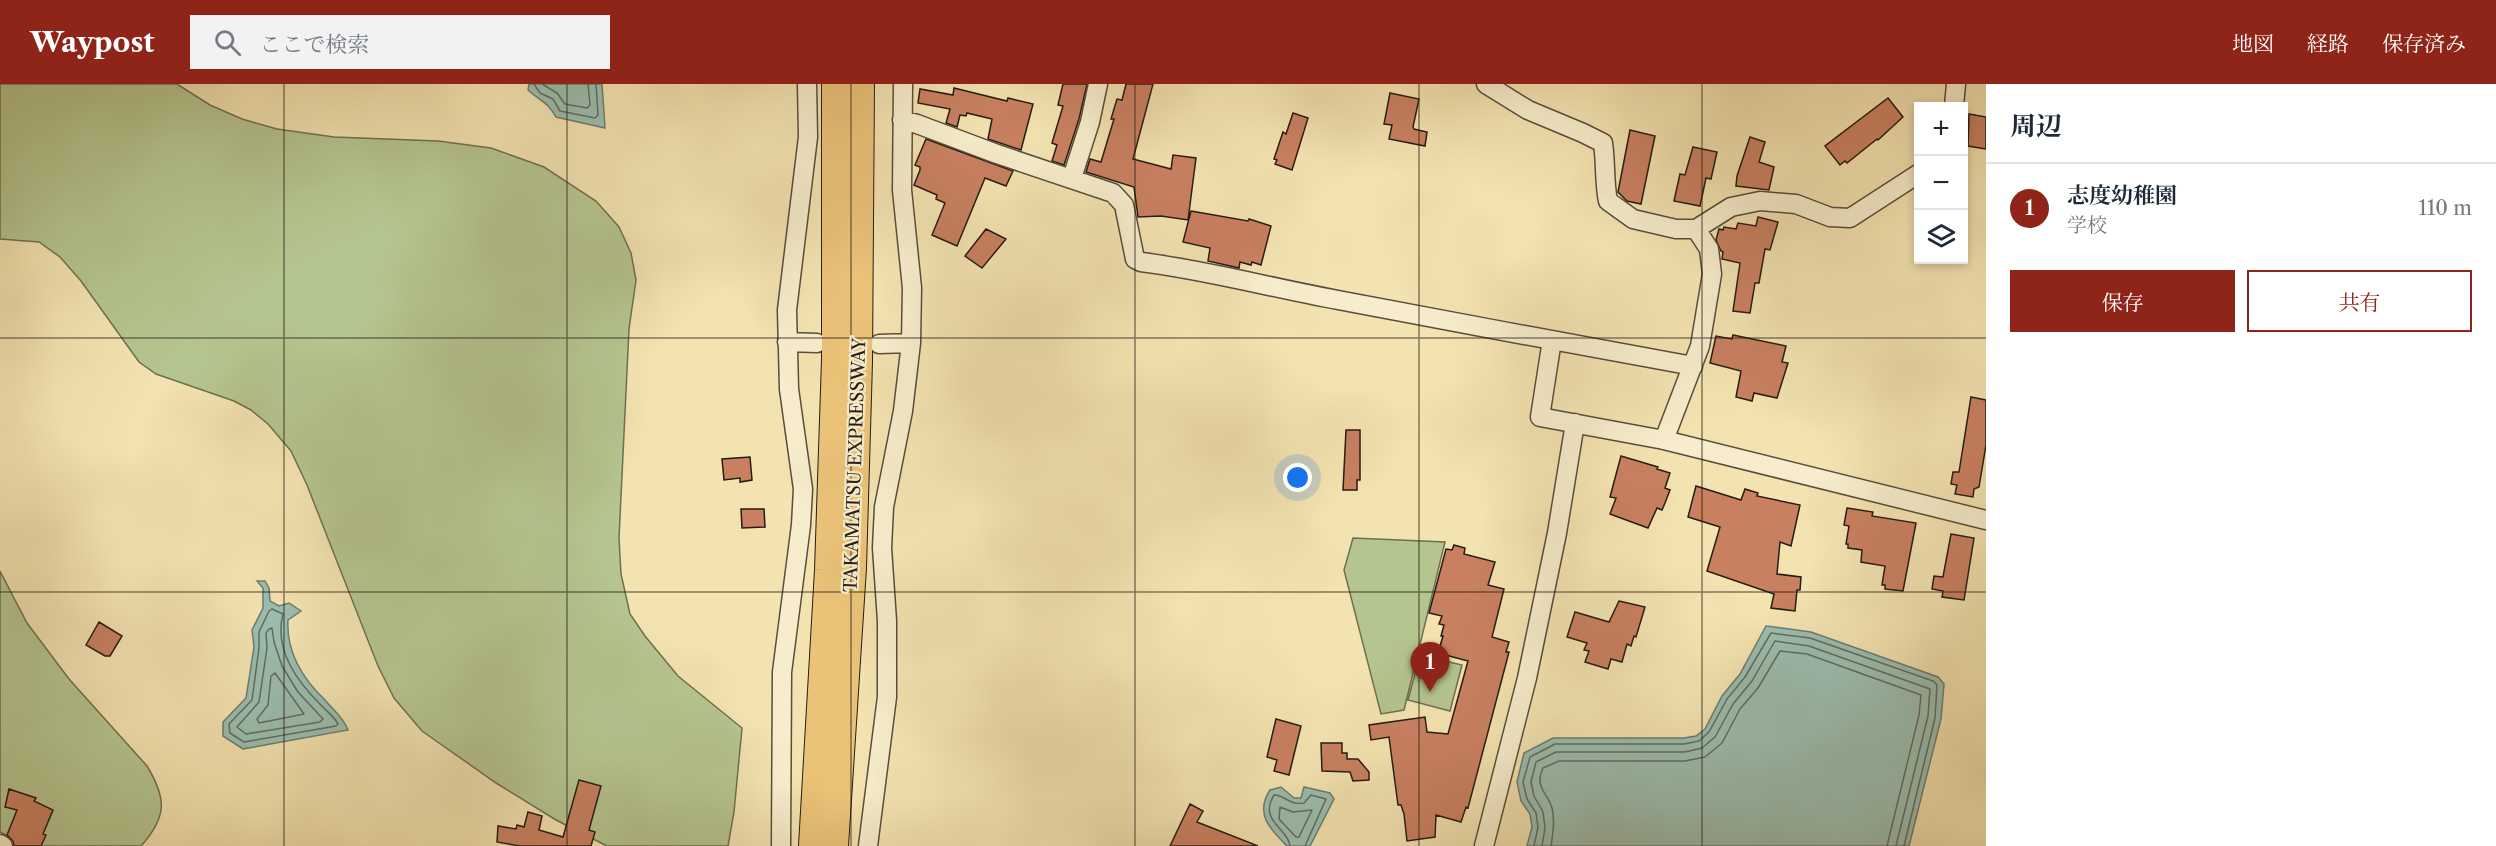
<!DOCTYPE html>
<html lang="ja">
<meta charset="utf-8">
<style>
body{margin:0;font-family:"Libre Caslon Text","Noto Serif JP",serif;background:#f2f2f3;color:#1f2937}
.controls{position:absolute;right:18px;top:18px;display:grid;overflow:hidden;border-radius:0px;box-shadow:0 3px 9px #0003}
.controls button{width:54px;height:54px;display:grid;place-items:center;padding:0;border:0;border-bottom:2px solid #e0e1e3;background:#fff;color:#1f2937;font:30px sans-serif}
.you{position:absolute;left:1298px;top:394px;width:21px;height:21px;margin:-15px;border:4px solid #fff;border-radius:50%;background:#1a73e8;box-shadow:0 0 0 9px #1a73e833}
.badge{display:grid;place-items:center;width:39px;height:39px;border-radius:50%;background:#8f2418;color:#fff;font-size:20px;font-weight:700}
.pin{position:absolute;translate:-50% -50px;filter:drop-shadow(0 2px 3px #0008)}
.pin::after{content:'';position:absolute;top:32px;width:21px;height:18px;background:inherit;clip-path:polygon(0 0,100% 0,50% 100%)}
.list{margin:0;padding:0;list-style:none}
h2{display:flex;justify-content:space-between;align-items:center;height:78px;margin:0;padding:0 24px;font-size:26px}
h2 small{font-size:20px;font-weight:400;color:#747a83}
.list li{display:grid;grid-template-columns:39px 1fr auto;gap:18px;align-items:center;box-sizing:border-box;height:90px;padding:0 24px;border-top:2px solid #e0e1e3}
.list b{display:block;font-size:22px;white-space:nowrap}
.list p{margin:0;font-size:20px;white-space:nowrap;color:#747a83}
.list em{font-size:20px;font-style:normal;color:#747a83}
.actions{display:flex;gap:12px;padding:18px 24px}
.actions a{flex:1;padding:14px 0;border:2px solid #8f2418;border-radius:0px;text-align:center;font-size:21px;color:#8f2418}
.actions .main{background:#8f2418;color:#fff}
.icon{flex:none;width:33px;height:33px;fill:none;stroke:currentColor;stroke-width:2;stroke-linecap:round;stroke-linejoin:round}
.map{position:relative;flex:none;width:1986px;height:762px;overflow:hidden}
header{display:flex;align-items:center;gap:36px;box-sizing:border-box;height:84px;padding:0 30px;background:#8f2418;color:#fff}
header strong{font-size:28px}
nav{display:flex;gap:33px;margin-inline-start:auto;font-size:21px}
.search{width:420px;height:54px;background:#f2f2f3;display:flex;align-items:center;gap:15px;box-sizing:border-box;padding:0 21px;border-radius:0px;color:#747a83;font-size:22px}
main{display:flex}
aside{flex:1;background:#fff}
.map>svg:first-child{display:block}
.green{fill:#b5c58f;stroke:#6e7052;stroke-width:1.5}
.water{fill:#9bbeaf;stroke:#6c7d71;stroke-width:1.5}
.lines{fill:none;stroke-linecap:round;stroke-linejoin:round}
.shore{stroke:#606c62;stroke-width:1.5}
.building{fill:#c88061;stroke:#261b15;stroke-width:1.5}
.minor-casing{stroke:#594d3c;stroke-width:21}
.highway-casing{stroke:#261b15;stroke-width:28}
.minor{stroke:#f7edcc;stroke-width:18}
.highway{stroke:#eac278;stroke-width:26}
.grid{fill:none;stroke:#261b15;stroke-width:1.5;stroke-opacity:0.55}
.labels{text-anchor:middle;stroke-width:4.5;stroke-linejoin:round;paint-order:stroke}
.street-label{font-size:18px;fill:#261b15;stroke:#f7edcc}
</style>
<header>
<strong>Waypost</strong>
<div class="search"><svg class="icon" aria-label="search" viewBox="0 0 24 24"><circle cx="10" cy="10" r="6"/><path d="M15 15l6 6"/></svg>ここで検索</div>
<nav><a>地図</a><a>経路</a><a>保存済み</a></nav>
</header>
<main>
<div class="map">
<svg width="1986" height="762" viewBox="0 0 1986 762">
<rect width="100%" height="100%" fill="#f3e3b1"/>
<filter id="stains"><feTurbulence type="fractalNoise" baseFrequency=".00333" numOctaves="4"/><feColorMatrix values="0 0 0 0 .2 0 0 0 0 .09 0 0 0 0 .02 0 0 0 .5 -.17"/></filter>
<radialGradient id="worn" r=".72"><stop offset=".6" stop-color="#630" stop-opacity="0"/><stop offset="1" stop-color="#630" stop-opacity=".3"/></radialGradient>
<path class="green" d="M 0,0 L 177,0 L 210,21 L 242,35 L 277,45 L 334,53 L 438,57 L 491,64 L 544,83 L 596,117 L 619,143 L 631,169 L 636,196 L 629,245 L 619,454 L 621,490 L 630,530 L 645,552 L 678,592 L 742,644 L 734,728 L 728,762 L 607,762 L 556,736 L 496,699 L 422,647 L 394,614 L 378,582 L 307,401 L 291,367 L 268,340 L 251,326 L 234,317 L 156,290 L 139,278 L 81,197 L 60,173 L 39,158 L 0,155 Z
M 1353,454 L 1445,458 L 1404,626 L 1381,630 L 1344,486 Z
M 0,487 L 27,539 L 69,595 L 147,682 C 167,715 167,733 141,762 L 30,762 L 0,748 Z
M 1420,571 L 1462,581 L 1450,627 L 1408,616 Z"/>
<path class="water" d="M 529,0 L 602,0 L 605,44 L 556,33 C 547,17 541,18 528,6 Z
M 257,497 L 265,497 L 269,504 L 270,517 L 279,522 L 289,519 L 301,527 L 288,536 C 286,568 302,594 325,616 C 334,627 343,633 348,646 L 243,665 L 223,652 L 223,638 L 246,614 L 254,563 L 252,546 L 263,524 L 263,504 Z
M 1766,542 L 1811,548 L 1938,593 L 1944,600 L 1941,635 L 1909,762 L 1527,762 L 1532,743 L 1530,730 L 1521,717 L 1517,698 L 1524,669 L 1553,654 L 1684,654 L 1696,652 L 1705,645 L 1722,612 L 1740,590 Z
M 1281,703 L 1294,714 L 1301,714 L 1304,703 L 1330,709 L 1334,715 L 1310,762 L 1287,762 C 1271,746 1254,730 1270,706 Z"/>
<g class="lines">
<path class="shore" d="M 534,0 L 540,9 L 553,15 L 560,27 L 595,34 L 598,31 L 596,0
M 542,0 L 557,9 L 565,20 L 587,24 L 590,21 L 588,0
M 272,525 L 283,530 C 274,564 296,596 319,619 C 325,626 334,632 338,640 L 336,642 L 244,658 L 230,649 L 229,640 L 252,616 L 259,564 L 259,548 L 269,527 Z
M 272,544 L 274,558 L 282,582 L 298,608 L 323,635 L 320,638 L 246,650 L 237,643 L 259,618 L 267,564 L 266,549 L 269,545 Z
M 275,589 L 304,630 L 259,639 L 257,635 L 268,621 L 271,592 Z
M 1280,723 L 1293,728 L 1312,726 L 1299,753 L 1296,753 L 1279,735 Z
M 1290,762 C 1288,744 1258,737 1274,711 C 1284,710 1289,722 1304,719 L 1311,711 L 1326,715 L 1305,762
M 1534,762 L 1538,743 L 1536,729 L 1527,715 L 1523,698 L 1530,673 L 1555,660 L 1684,660 L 1699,657 L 1709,648 L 1727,615 L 1745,593 L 1771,549 L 1810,554 L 1933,597 L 1937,601 L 1935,634 L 1904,762
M 1542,762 L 1545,744 L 1543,728 L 1534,712 L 1531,698 L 1536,678 L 1556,668 L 1685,668 L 1702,664 L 1715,653 L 1733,620 L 1752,597 L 1775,557 L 1809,562 L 1930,605 L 1928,632 L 1896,762
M 1551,762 C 1553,749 1555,737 1552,724 C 1547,707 1534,704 1543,684 L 1559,677 L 1685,677 L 1705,673 L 1722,659 L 1740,625 L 1758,604 L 1780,567 L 1807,570 L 1921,611 L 1919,631 L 1887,762"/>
</g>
<path class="building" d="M 1063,0 L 1087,0 L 1079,35 L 1064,81 L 1052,77 L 1057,61 L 1052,59 L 1063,22 L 1058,21 Z
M 1126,0 L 1153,0 L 1133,75 L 1171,85 L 1173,71 L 1196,74 L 1188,136 L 1161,132 L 1138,133 L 1134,103 L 1086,88 L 1090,75 L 1101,78 L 1114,35 L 1111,35 L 1117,15 L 1122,16 Z
M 954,4 L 1007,17 L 1008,14 L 1033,20 L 1021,66 L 988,55 L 992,35 L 967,29 L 966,32 L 960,31 L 957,43 L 946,39 L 950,25 L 918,19 L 920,5 L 953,11 Z
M 1390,9 L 1419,15 L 1413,43 L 1414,45 L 1427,48 L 1425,62 L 1389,55 L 1392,41 L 1384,40 Z
M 1888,14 L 1903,33 L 1878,56 L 1877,55 L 1847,79 L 1845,77 L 1840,81 L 1825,62 Z
M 1293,29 L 1308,34 L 1292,86 L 1275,80 L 1277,76 L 1274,75 L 1283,48 L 1286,50 Z
M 1969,30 L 1986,33 L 1986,65 L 1968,62 Z
M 1630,46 L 1655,52 L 1641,120 L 1627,117 L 1618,108 Z
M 1750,53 L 1765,58 L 1759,78 L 1774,83 L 1769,106 L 1736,102 L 1737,92 Z
M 926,55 L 1013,87 L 1006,102 L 985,94 L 957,162 L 932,151 L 945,119 L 936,115 L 937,111 L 914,101 L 920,86 L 920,83 L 915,81 Z
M 1693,63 L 1717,68 L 1711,95 L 1706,94 L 1700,122 L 1674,117 L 1680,90 L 1685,91 Z
M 1191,127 L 1248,137 L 1249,135 L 1271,142 L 1261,181 L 1252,178 L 1251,181 L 1240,178 L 1239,184 L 1208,177 L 1210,164 L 1183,158 Z
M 1758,133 L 1778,138 L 1770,166 L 1765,165 L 1759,199 L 1755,199 L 1750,229 L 1733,227 L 1740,179 L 1722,175 L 1723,168 L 1721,167 L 1716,156 L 1719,145 L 1723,146 L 1724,143 L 1736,145 L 1738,139 L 1756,142 Z
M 986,145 L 1006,155 L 982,184 L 965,172 Z
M 1733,251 L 1786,262 L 1782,278 L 1788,279 L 1777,314 L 1754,309 L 1752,317 L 1736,313 L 1741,287 L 1710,279 L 1716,252 L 1732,255 Z
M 1971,313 L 1986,316 L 1986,361 L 1979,403 L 1974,405 L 1973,413 L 1955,410 L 1957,401 L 1951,400 L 1953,388 L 1959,388 Z
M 1346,346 L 1360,346 L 1360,396 L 1357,396 L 1357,406 L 1343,406 Z
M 1621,372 L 1658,383 L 1657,385 L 1670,389 L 1665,404 L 1670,406 L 1665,419 L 1662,426 L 1657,424 L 1648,444 L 1610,430 L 1616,414 L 1610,413 Z
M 750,373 L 752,396 L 740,398 L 740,394 L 724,396 L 722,375 Z
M 1696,402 L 1741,416 L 1745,405 L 1758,409 L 1757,412 L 1800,421 L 1791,462 L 1780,458 L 1777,490 L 1801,493 L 1800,506 L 1797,506 L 1795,527 L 1771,524 L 1774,510 L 1707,487 L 1720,443 L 1688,433 Z
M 1847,424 L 1873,428 L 1872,432 L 1916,439 L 1903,507 L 1885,505 L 1885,501 L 1882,501 L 1885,482 L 1861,478 L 1862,466 L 1848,464 L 1848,460 L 1846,460 L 1849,442 L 1844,441 Z
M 741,425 L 764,425 L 765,443 L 742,444 Z
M 1951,450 L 1974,454 L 1964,516 L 1942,513 L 1943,507 L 1932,505 L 1934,492 L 1943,493 Z
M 1454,461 L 1465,464 L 1464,470 L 1495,478 L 1488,501 L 1504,505 L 1492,553 L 1509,558 L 1506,568 L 1509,568 L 1468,724 L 1466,723 L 1461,738 L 1436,731 L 1435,753 L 1407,757 L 1404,730 L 1401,721 L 1398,721 L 1389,653 L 1371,656 L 1369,641 L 1425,633 L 1427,648 L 1448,650 L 1468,577 L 1438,569 L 1443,552 L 1441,552 L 1444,541 L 1439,540 L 1442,532 L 1429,529 L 1446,465 L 1452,466 Z
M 1619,517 L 1645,523 L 1636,553 L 1634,552 L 1631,562 L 1627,560 L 1622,578 L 1611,575 L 1608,585 L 1585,578 L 1589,567 L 1584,566 L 1587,559 L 1567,553 L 1575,528 L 1609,538 Z
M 99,538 L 122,552 L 110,572 L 105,572 L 86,561 Z
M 1276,635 L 1301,642 L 1289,691 L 1274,687 L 1277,676 L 1267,673 Z
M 1321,659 L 1342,659 L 1342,669 L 1347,669 L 1347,675 L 1358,675 L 1369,688 L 1369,696 L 1353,697 L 1350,688 L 1322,687 Z
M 579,696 L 601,702 L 589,746 L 595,748 L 591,762 L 520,762 L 497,758 L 498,742 L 516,745 L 517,741 L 524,743 L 528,728 L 542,732 L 539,746 L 563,753 Z
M 9,705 L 36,714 L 34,717 L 53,726 L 43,750 L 46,751 L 41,762 L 14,762 L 13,757 L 7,751 L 17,726 L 5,723 Z
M 1190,720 L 1203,727 L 1197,738 L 1258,762 L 1170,762 Z"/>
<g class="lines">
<g class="minor-casing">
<path id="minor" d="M 1486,0 L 1528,26 L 1583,49 L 1603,59 C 1606,79 1604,98 1608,117 L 1633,135 L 1676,145 L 1696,145 L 1731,123 L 1760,117 L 1796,120 L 1830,133 L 1850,134 L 1918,90
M 1954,22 L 1956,0
M 902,36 L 917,40 L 997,70 L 1113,109 L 1124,121 L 1135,175 L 1141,178 C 1207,186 1272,204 1338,216 C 1456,239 1575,260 1693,282
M 1072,94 L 1090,38 L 1098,0
M 1552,256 L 1540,333 L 1664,356 L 1986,436
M 787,258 L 817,259
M 879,260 L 911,259
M 1664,356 L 1700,262 L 1712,190 L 1709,165 L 1696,145
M 0,760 L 3,762
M 781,762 L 782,588 L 801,441 L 803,405 L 789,305 L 787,226 L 808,53 L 807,0
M 868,762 L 887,613 L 887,537 L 882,464 L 884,423 L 903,327 L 911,259 L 912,204 L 902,106 L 903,0
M 1484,762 L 1527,594 L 1557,449 L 1575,339"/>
</g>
<g class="highway-casing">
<path id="highway" d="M 812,762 L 828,486 L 835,276 L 835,0
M 835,762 L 853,484 L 859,278 L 861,0"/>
</g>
<use href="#minor" class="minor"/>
<use href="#highway" class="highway"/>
</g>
<path class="grid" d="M 284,0 L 284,762M 567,0 L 567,762M 851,0 L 851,762M 1135,0 L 1135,762M 1419,0 L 1419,762M 1702,0 L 1702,762M 0,254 L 1986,254M 0,508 L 1986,508"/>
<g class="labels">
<g class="street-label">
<text transform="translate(855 381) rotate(-88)" y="6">TAKAMATSU EXPRESSWAY</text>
</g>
</g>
<rect width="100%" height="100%" filter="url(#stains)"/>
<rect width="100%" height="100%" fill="url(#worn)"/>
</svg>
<div class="controls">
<button>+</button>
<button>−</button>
<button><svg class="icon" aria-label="layers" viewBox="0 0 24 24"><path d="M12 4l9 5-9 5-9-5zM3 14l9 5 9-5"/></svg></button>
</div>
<div class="you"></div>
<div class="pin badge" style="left:1430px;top:608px">1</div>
</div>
<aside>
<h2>周辺<small></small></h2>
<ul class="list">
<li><span class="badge">1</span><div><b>志度幼稚園</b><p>学校</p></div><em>110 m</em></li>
</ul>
<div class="actions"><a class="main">保存</a><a>共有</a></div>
</aside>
</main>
